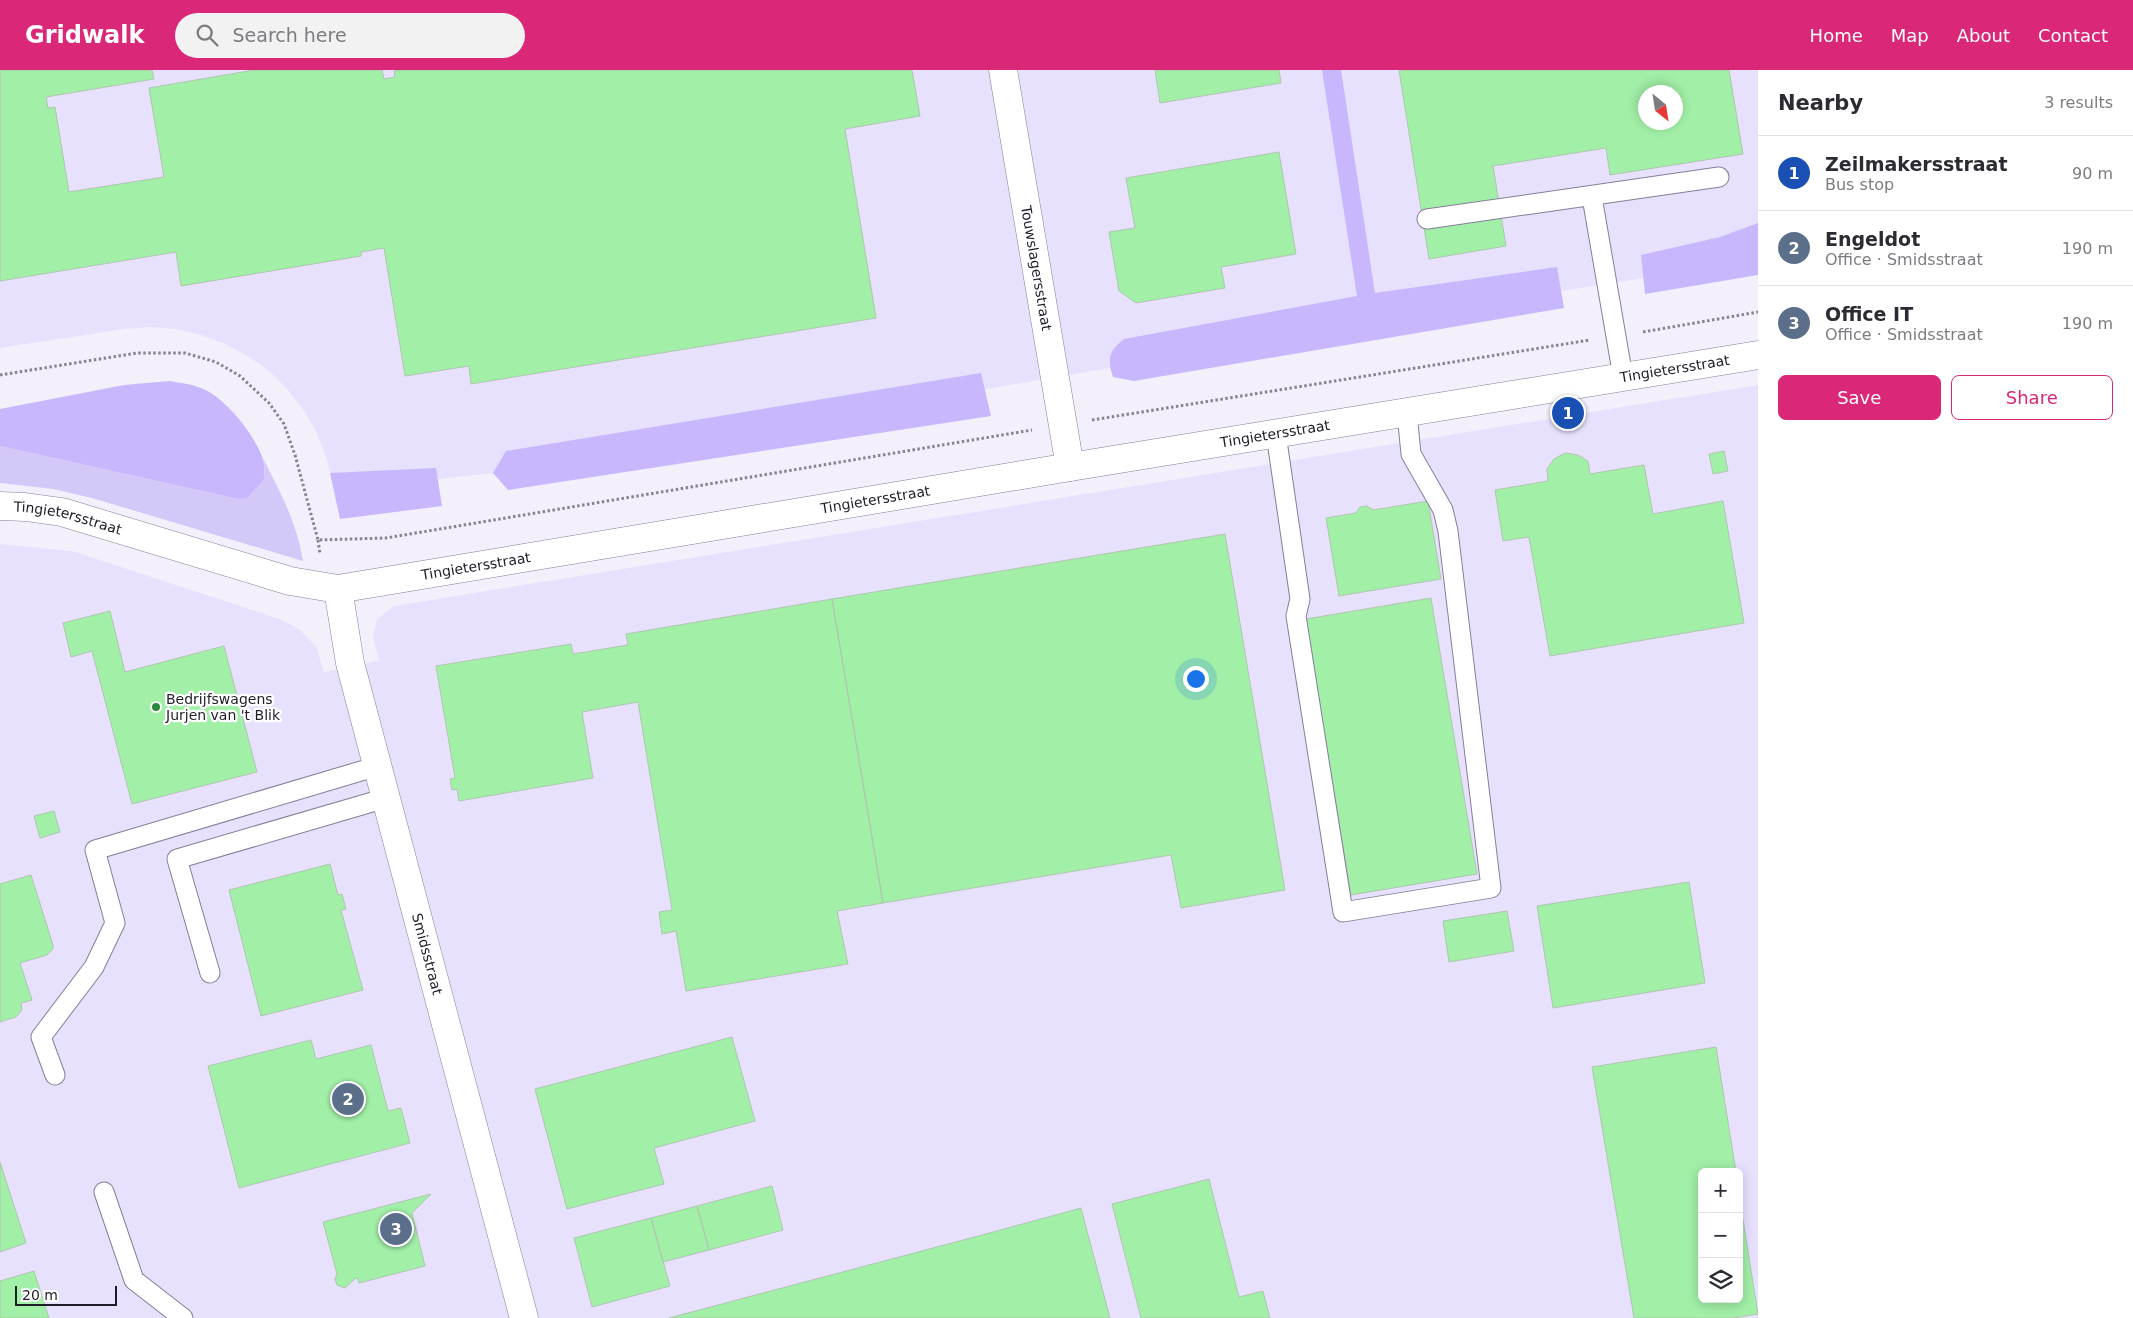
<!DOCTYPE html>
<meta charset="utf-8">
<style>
body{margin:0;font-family:"DejaVu Sans",sans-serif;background:#f2f2f3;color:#2b2b33}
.controls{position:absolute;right:15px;bottom:15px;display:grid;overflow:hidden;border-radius:8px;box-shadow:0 2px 12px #0003}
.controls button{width:45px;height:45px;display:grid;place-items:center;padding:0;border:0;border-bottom:1px solid #e1e1e2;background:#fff;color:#2b2b33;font:25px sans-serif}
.compass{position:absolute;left:1638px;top:15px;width:45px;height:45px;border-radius:50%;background:#fff;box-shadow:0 2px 12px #0003;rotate:150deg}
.scale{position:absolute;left:15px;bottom:12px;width:102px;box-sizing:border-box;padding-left:5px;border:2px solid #1f1d27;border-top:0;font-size:14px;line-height:18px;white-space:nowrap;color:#1f1d27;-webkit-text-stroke:4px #fff;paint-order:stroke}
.you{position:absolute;left:1195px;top:608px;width:18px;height:18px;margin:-12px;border:4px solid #fff;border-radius:50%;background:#1a73e8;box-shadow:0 0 0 8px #1a73e833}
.badge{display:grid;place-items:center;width:32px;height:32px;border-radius:50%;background:#db2777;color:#fff;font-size:16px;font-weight:700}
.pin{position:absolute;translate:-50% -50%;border:2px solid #fff;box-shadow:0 1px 5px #0006}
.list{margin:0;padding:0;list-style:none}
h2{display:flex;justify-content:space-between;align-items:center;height:65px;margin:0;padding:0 20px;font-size:21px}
h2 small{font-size:16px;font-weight:400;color:#7c7c81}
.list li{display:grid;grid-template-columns:32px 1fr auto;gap:15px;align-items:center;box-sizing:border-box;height:75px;padding:0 20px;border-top:1px solid #e1e1e2}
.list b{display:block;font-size:19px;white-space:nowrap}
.list p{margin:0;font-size:16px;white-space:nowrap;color:#7c7c81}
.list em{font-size:16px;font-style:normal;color:#7c7c81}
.actions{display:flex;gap:10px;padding:15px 20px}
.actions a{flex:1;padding:11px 0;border:1px solid #db2777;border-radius:8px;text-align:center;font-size:18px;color:#db2777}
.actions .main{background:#db2777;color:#fff}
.icon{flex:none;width:28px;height:28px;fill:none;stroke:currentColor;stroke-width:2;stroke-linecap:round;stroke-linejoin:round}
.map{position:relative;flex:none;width:1758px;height:1248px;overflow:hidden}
header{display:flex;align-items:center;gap:30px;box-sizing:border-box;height:70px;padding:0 25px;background:#db2777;color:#fff}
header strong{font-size:24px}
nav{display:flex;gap:28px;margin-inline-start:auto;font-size:18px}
.search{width:350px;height:45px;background:#f2f2f3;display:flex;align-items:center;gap:12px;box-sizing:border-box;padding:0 18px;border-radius:28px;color:#7c7c81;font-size:19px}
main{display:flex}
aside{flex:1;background:#fff}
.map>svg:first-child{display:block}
.built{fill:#e7e1fe;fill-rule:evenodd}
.green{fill:#d3c8f7}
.water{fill:#c9b7fd}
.building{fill:#a2efa7;stroke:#afc6b0;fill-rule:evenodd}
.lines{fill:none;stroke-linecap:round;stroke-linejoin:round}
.service-casing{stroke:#857e98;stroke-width:21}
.minor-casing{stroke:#857e98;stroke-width:29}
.tertiary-casing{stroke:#857e98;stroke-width:29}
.path{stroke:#86848f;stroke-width:3;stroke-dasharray:2.5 2.5;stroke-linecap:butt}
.service{stroke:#fff;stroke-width:19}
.minor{stroke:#fff;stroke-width:28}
.tertiary{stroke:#fff;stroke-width:28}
.poi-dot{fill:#2a883a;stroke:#fff;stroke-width:2}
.labels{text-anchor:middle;stroke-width:4.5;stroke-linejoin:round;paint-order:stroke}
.street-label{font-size:14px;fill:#1f1d27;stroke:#fff}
.poi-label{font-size:14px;fill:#1f1d27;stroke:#fff;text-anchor:start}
</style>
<header>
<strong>Gridwalk</strong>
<div class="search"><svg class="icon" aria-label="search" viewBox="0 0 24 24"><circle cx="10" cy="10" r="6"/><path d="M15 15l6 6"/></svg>Search here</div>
<nav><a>Home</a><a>Map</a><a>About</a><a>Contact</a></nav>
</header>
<main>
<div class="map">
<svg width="1758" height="1248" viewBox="0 0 1758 1248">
<rect width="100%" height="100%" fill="#f3f0fc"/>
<path class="built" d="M 0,0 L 1758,0 L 1758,182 L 1657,206 L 1493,232 L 509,401 L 336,421 L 325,384 L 316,361 L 303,339 L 287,319 L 269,301 L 248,286 L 225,274 L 201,265 L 176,259 L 150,257 L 124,259 L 0,278 ZM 1646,22 L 1676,22 L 1676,52 L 1646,52 Z
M 1758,315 L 1758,1248 L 0,1248 L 0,474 L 72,481 L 277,548 L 299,559 L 316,576 L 324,602 L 379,591 L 373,567 L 377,549 L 394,536 ZM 1702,1102 L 1739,1102 L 1739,1229 L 1702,1229 Z"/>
<path class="green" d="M 0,376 L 238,429 L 265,408 L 264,390 C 282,426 296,451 303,491 L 92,428 L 53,419 L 0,413 Z"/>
<path class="water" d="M 1322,0 L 1341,0 L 1375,223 L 1557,197 L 1564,238 L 1134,311 L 1113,307 C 1107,288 1109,281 1124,269 L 1357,226 Z
M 1758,153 L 1758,205 L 1645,224 L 1641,185 L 1720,167 Z
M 981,303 L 991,346 L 508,420 L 493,403 L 506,381 Z
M 170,311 C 180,313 191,314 201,318 C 225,327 255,365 263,389 C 265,395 264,402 265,408 L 247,428 L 238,429 L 0,376 L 0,339 L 124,315 Z
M 436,398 L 442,436 L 340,449 L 330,403 Z"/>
<path class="building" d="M 0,0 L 152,0 L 154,9 L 46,27 L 48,38 L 55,37 L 69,122 L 164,107 L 149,18 L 254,0 L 382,0 L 384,9 L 395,7 L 394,1 L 403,0 L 912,0 L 920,46 L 845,59 L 876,248 L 471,314 L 469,296 L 405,306 L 384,178 L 361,182 L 361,186 L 181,216 L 176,182 L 0,211 Z
M 1155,0 L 1279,0 L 1281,13 L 1160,33 Z
M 1399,0 L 1729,0 L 1743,84 L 1610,105 L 1606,78 L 1493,96 L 1506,176 L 1429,189 ZM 1646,22 L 1676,22 L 1676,52 L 1646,52 Z
M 1279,82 L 1296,184 L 1221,197 L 1225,218 L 1136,233 L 1119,221 L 1109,162 L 1135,158 L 1126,108 Z
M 1724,381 L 1728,401 L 1713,404 L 1709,384 Z
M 1565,383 L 1578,385 L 1588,391 L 1590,404 L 1644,395 L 1653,444 L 1723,431 L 1744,553 L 1550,586 L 1529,467 L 1503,471 L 1495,420 L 1548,411 L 1547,399 L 1554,389 Z
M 1428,431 L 1441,509 L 1339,526 L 1326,448 L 1356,443 L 1360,437 L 1367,436 L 1373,440 Z
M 1225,464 L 1285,820 L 1181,838 L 1171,785 L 883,833 L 832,529 Z
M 1431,528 L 1477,804 L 1351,825 L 1306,549 Z
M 832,529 L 883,833 L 837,841 L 848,894 L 686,921 L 676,861 L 662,864 L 659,842 L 672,840 L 638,632 L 582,642 L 593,708 L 459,731 L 457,719 L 452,720 L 450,709 L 455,708 L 436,596 L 571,574 L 573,584 L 628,575 L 626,564 Z
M 110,541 L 125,602 L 224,576 L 257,702 L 132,734 L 92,581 L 71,587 L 63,553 Z
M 54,741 L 60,762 L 40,768 L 34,746 Z
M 330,794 L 338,825 L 342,824 L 346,839 L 341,840 L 363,920 L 261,946 L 229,820 Z
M 31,805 L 53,875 L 53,879 L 47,885 L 20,893 L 32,930 L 21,933 L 22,940 L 16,947 L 0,952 L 0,814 Z
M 1689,812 L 1705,913 L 1553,938 L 1537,836 Z
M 1507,841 L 1514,881 L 1449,892 L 1443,851 Z
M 732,967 L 755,1051 L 654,1078 L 664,1114 L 567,1139 L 535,1019 Z
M 311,970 L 316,989 L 371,975 L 388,1041 L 401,1038 L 410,1073 L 239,1118 L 208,996 Z
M 1716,977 L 1736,1102 L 1702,1102 L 1702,1229 L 1739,1229 L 1739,1125 L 1758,1244 L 1733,1248 L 1634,1248 L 1592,997 Z
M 0,1092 L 26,1173 L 0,1182 Z
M 1209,1109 L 1239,1227 L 1263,1221 L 1270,1248 L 1141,1248 L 1112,1134 Z
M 772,1116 L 783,1160 L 709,1180 L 697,1136 Z
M 431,1124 L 412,1143 L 425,1196 L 359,1213 L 357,1207 L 345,1218 L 337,1215 L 335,1209 L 337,1204 L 323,1152 Z
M 697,1136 L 709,1180 L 663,1192 L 651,1148 Z
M 1081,1138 L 1110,1248 L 669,1248 L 982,1165 Z
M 651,1148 L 670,1216 L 592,1237 L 574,1168 Z
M 34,1201 L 49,1248 L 0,1248 L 0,1211 Z"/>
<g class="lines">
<g class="service-casing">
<path id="service" d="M 1592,127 L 1623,307
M 1427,149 L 1719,107
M 1276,364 L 1300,529 L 1296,546 L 1343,842 L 1491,818 L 1448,461 L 1443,440 L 1411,384 L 1407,343
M 210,903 L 177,789 L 386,728
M 55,1005 L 41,967 L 94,897 L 115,853 L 95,780 L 378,696
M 104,1122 L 134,1210 L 183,1248"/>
</g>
<g class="minor-casing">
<g id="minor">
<path id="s1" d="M 1003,0 L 1070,397"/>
<path id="s2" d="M 338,519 L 350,593 L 524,1248"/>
</g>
</g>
<g class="tertiary-casing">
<g id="tertiary">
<path id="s3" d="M 0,436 L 25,437 L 62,442 L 290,511 L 338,519 L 1070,397 L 1758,285"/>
</g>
</g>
<path class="path" d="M 1643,262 L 1758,242
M 0,305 L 137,283 L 185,283 L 216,292 L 240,306 L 269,333 L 284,354 L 295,385 L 318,470 L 386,468 L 1032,360
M 1092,350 L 1590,270
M 318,470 L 320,484"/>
<use href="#service" class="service"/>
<use href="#minor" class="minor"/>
<use href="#tertiary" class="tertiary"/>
</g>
<circle class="poi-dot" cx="156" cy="637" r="5"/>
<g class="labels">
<g class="street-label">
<text dy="5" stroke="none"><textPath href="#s1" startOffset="201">Touwslagersstraat</textPath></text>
<text dy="5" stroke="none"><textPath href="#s3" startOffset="1704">Tingietersstraat</textPath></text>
<text dy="5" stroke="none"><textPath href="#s3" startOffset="1299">Tingietersstraat</textPath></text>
<text dy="5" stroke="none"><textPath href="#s3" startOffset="894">Tingietersstraat</textPath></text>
<text dy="5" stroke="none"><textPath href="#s3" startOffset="69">Tingietersstraat</textPath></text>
<text dy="5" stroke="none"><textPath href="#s3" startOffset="489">Tingietersstraat</textPath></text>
<text dy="5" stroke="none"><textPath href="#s2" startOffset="376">Smidsstraat</textPath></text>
</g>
<g class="poi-label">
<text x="166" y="634">Bedrijfswagens<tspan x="166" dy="16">Jurjen van 't Blik</tspan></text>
</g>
</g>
</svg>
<div class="controls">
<button>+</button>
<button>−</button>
<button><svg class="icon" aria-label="layers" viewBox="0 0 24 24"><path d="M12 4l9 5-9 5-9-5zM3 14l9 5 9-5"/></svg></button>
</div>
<svg class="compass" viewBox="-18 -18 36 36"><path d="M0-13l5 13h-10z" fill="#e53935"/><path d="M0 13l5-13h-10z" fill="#7c7c81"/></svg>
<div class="scale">20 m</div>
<div class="you"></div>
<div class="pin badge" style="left:1568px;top:343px;background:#1a4fb4">1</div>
<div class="pin badge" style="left:348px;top:1029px;background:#5c6f8a">2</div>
<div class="pin badge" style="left:396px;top:1159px;background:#5c6f8a">3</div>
</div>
<aside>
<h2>Nearby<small>3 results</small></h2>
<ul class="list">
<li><span class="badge" style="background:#1a4fb4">1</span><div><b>Zeilmakersstraat</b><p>Bus stop</p></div><em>90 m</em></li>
<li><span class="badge" style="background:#5c6f8a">2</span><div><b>Engeldot</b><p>Office · Smidsstraat</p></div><em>190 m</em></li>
<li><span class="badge" style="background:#5c6f8a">3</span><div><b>Office IT</b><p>Office · Smidsstraat</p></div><em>190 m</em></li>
</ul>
<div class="actions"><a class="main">Save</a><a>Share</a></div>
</aside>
</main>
